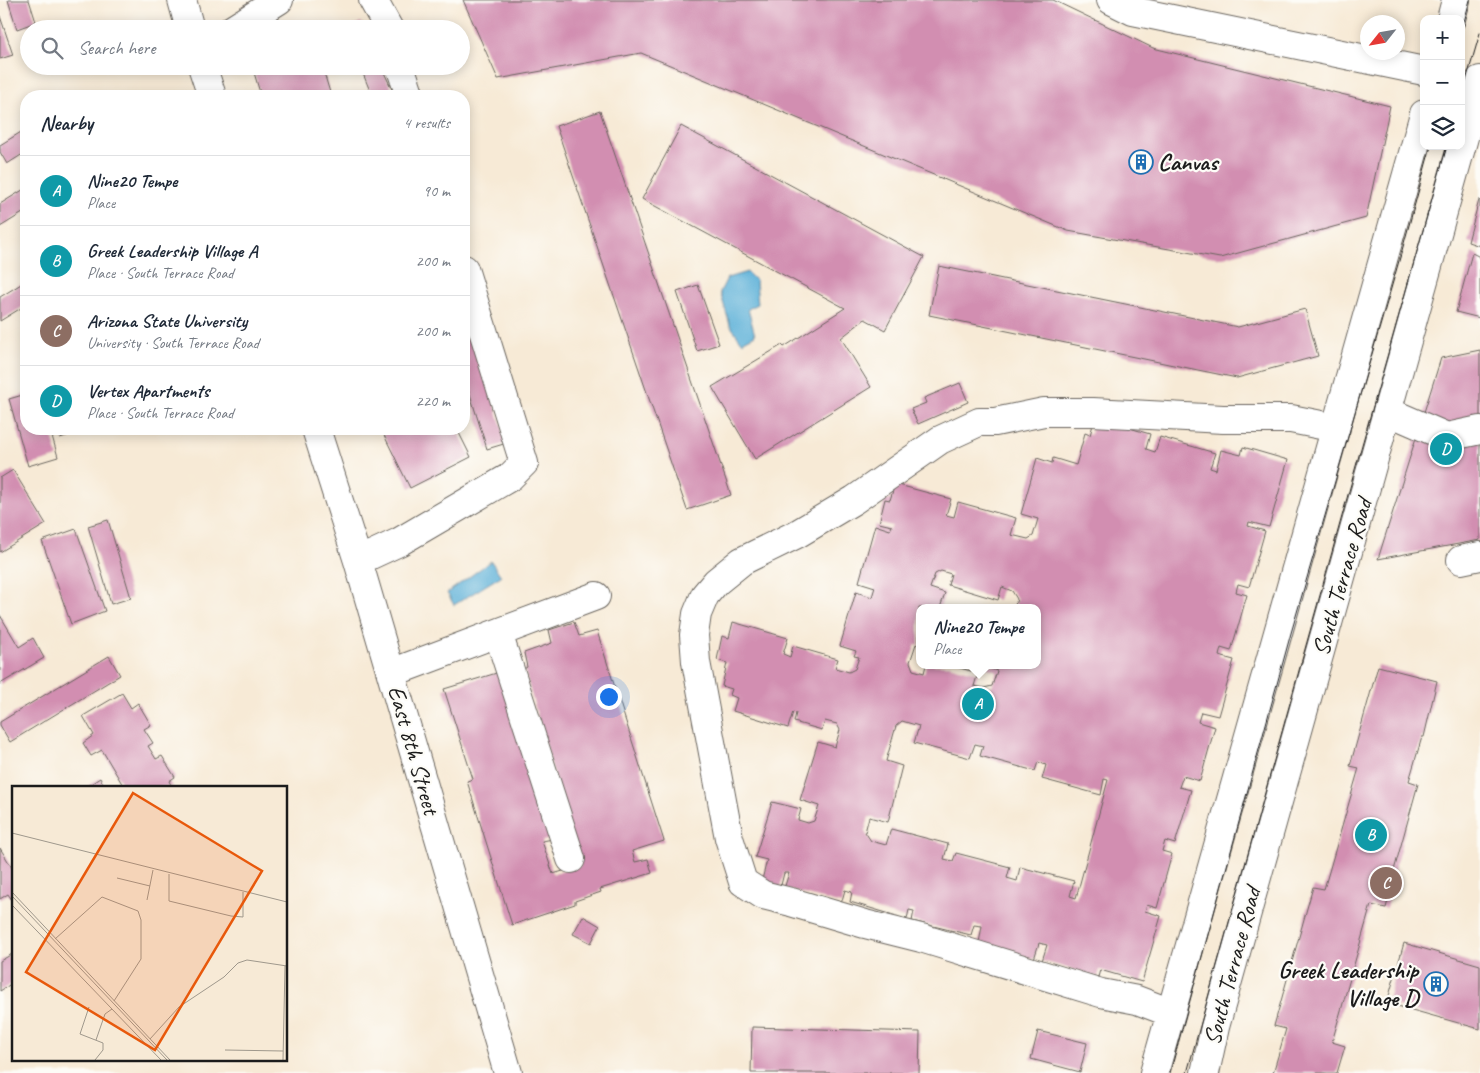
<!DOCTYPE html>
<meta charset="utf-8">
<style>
body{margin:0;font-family:Caveat,sans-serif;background:#f2f2f3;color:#1f2937}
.controls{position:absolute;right:15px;top:15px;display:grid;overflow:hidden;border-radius:10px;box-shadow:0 2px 12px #0003}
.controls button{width:45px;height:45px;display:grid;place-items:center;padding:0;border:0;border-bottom:1px solid #e0e1e3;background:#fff;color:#1f2937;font:25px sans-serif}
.compass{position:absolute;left:1360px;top:15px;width:45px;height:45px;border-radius:50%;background:#fff;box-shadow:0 2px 12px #0003;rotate:239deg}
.you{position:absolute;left:608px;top:696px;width:18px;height:18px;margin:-12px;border:4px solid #fff;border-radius:50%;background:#1a73e8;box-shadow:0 0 0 8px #1a73e833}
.badge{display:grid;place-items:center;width:32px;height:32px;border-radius:50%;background:#ea580c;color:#fff;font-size:16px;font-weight:700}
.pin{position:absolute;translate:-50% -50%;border:2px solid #fff;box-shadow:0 1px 5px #0006}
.popup{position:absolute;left:916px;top:604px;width:125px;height:65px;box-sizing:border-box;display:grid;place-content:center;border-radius:10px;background:#fff;filter:drop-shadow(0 1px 4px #0005);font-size:16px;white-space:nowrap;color:#747a83}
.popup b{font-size:19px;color:#1f2937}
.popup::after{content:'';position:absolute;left:50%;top:100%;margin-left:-10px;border:10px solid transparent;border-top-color:#fff}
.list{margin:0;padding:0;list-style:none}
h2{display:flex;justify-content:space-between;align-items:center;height:65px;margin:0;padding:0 20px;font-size:21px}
h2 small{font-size:16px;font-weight:400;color:#747a83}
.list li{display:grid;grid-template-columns:32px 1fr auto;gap:15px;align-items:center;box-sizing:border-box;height:70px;padding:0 20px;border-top:1px solid #e0e1e3}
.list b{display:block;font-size:19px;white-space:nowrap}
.list p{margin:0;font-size:16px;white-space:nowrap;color:#747a83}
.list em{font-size:16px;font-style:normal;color:#747a83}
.icon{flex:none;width:28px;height:28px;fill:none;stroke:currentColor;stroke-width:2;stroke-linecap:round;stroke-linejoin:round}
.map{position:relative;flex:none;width:1480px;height:1073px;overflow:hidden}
.search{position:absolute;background:#fff;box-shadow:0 2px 12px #0003;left:20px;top:20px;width:450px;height:55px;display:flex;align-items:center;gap:12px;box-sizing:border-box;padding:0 18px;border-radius:28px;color:#747a83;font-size:19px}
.panel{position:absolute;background:#fff;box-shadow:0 2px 12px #0003;left:20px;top:90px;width:450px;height:345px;border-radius:20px}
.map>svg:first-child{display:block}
.water{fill:#5cb0d8;stroke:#3c667a}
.building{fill:#d28eb1;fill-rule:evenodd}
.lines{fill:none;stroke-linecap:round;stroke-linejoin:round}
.minor-casing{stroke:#69645d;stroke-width:30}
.minor{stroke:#fff;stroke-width:28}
.tram{stroke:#1c1c1c;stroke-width:1}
.labels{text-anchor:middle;stroke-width:4.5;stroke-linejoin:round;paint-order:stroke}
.poi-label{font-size:24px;font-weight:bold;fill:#1c1c1c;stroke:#fdfcf7;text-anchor:start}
.street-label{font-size:24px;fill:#1c1c1c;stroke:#fdfcf7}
.inset-road{fill:none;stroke:#9f988c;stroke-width:1}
.view{fill:#e8590c;fill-opacity:0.15;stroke:#e8590c;stroke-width:2.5}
.inset-edge{fill:none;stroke:#1c1c1c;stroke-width:2.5}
</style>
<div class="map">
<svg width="1480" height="1073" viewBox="0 0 1480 1073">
<rect width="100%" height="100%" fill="#fdfcf7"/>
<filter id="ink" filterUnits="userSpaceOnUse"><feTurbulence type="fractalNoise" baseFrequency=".02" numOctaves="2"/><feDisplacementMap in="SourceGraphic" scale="10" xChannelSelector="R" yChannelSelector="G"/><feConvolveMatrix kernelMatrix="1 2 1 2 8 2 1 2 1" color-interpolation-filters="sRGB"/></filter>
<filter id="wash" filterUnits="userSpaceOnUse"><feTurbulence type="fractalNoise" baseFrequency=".0096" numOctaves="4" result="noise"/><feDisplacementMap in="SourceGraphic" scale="20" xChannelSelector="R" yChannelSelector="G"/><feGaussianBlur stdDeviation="1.12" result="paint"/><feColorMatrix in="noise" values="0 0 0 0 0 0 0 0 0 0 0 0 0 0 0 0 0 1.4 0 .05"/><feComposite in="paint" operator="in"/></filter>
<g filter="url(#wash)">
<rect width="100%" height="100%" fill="#f7ead6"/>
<path class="water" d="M 747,272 L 756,281 L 758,304 L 748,309 L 755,335 L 742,342 L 730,325 L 720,292 L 727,278 Z
M 491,561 L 501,576 L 454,605 L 447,593 Z"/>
<g id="blocks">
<path class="building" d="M 8,0 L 29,0 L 36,22 L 17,29 Z
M 463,0 L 1053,0 L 1153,48 L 1390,106 L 1366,218 L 1220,258 L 1068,231 L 641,53 L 498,79 Z
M 0,16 L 13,55 L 0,59 Z
M 361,22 L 364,29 L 347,29 Z
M 252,66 L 322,66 L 331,96 L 261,96 Z
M 360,66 L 381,66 L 395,96 L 372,96 Z
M 600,111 L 731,495 L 687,510 L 556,126 Z
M 681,126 L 924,257 L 885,330 L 865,319 L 841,338 L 871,387 L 755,459 L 712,387 L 782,345 L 784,347 L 845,308 L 642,199 Z
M 26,129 L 26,152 L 7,164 L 0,152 L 0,145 Z
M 26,188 L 26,211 L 0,227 L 0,204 Z
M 1479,200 L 1480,200 L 1480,246 L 1468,242 Z
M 1472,253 L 1480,257 L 1480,318 L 1456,312 Z
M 939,266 L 1238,327 L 1305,309 L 1318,356 L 1237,378 L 929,315 Z
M 26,281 L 26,305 L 0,321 L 0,297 Z
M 698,285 L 719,344 L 697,351 L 677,292 Z
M 473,335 L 507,443 L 487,449 L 464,375 L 464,338 Z
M 1480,350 L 1480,540 L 1378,559 L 1441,358 Z
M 960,383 L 968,402 L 918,424 L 911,409 L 926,403 L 924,398 Z
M 26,394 L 26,429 L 50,429 L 58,457 L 28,466 L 9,399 Z
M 1095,418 L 1150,434 L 1146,449 L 1155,452 L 1160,437 L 1215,453 L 1210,468 L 1216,470 L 1221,450 L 1241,455 L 1243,447 L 1288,460 L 1269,527 L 1249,522 L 1248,526 L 1265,531 L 1249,587 L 1238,584 L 1236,592 L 1247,595 L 1231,651 L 1221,648 L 1219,656 L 1234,660 L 1218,716 L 1201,712 L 1198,722 L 1215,727 L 1200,781 L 1183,776 L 1179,787 L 1191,790 L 1175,844 L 1165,841 L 1162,851 L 1172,854 L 1157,908 L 1147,905 L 1145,911 L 1161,916 L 1142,982 L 1100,970 L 1098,977 L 1042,961 L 1047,945 L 1039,943 L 1034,959 L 979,943 L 982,926 L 974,925 L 971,935 L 912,921 L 914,911 L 909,910 L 907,919 L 850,902 L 852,892 L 845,890 L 841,904 L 784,889 L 789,873 L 784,873 L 780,889 L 761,884 L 767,860 L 755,857 L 772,802 L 801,809 L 798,820 L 808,823 L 814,821 L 819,806 L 800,800 L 818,742 L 835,747 L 840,730 L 837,724 L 825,721 L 822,730 L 794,722 L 796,713 L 793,712 L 788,728 L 733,711 L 737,698 L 730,695 L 732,689 L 722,686 L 727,663 L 717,660 L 722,636 L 729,638 L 733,622 L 788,638 L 783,654 L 790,657 L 793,646 L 838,659 L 835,668 L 849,672 L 855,669 L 859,657 L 854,656 L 856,651 L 840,646 L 856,592 L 872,597 L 875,587 L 859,582 L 875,525 L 890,530 L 892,526 L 879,523 L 885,499 L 890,500 L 895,484 L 951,499 L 946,515 L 954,517 L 958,502 L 1016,518 L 1011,535 L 1028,539 L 1033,536 L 1038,519 L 1021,514 L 1037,458 L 1052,463 L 1053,458 L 1076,465 L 1085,433 L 1090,435 ZM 941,571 L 951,574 L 948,585 L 998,600 L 1002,587 L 1012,591 L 1017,599 L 1014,608 L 1037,608 L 1037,665 L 980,665 L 997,671 L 992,686 L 984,688 L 974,686 L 978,673 L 949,665 L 926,665 L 924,673 L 913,670 L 910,662 L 916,644 L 919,646 L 919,608 L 940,608 L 945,593 L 930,588 L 935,574 ZM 902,721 L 919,726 L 914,743 L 970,758 L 975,744 L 983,746 L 980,756 L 1035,771 L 1038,762 L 1046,765 L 1042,779 L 1101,795 L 1104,779 L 1108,780 L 1076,898 L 1070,896 L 1074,881 L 1020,867 L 1017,881 L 1007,878 L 1010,867 L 956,853 L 953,861 L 944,859 L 948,844 L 891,829 L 886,845 L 871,841 L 865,832 L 869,817 L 888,822 L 902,766 L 886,761 L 896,726 Z
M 57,429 L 81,429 L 82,431 L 60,438 Z
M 381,429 L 457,429 L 471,457 L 410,488 Z
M 13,470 L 46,524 L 0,552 L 0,478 Z
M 108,520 L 131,598 L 111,604 L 88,526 Z
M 76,529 L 105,611 L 71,624 L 42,541 Z
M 0,615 L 19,647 L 33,638 L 44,658 L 0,684 Z
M 574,622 L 579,636 L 597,631 L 664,841 L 632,851 L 635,862 L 648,859 L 652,873 L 600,889 L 601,892 L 575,901 L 575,904 L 512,925 L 467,781 L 473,779 L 444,689 L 500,672 L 553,839 L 542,841 L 553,874 L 580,866 L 524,669 L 527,667 L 524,653 L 552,643 L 549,630 Z
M 109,656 L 120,675 L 10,742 L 0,725 L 0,722 Z
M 1378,666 L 1437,681 L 1424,737 L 1422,737 L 1409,781 L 1418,784 L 1388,892 L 1390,893 L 1386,908 L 1371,905 L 1332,1042 L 1345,1046 L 1337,1073 L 1273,1073 L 1286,1029 L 1274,1026 L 1313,887 L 1324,889 L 1359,768 L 1350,766 Z
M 122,693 L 131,708 L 138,703 L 151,725 L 144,729 L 153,743 L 148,746 L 156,759 L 162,756 L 175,777 L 169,781 L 172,787 L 124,787 L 102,750 L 91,756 L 83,743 L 94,735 L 83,716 Z
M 100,778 L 105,787 L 86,787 Z
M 0,848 L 14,871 L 14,903 L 8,894 L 0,899 Z
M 583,916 L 600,926 L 591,943 L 573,934 Z
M 1404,943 L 1480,965 L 1480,1029 L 1387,1003 Z
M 14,953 L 14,982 L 0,991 L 0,961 Z
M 752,1027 L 920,1032 L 919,1073 L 751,1073 Z
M 1038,1031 L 1087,1043 L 1080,1072 L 1031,1059 Z"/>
</g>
</g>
<g filter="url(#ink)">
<use href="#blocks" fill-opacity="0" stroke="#69645d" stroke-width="1"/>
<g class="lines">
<g class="minor-casing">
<path id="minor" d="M 182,0 L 190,29
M 373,0 L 389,29
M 1111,0 L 1133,11 L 1424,71
M 1451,19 L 1456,0
M 233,29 L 279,0
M 202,66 L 212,96
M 400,66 L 410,96
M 1387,411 L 1447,437 L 1480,430
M 316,429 L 358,561 L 508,1073
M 1461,560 L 1480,556
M 358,561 L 399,542 L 510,477 L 524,463 L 464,269
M 498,633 L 571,859
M 391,673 L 596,596
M 1171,1013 L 1137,1000 L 1101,993 L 921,938 L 865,924 L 791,902 L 763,895 L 743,882 L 729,838 L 696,662 L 694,635 L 697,614 L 705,595 L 716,582 L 742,561 L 797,534 L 854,500 L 940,440 L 979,422 L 995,422 L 1044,412 L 1093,412 L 1223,419 L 1291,419 L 1336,428
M 1154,1073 L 1424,114
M 1205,1073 L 1215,1027 L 1480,80"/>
</g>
<use href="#minor" class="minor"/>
<path class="tram" d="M 1461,33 L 1470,0
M 1461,98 L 1480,33
M 1170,1073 L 1291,633 L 1401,254 L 1431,146
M 1187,1073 L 1356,466 L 1447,146"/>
</g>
</g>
<defs>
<g id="building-ring" transform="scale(1.25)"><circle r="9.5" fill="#fdfcf7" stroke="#1f6fb2" stroke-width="1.5"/><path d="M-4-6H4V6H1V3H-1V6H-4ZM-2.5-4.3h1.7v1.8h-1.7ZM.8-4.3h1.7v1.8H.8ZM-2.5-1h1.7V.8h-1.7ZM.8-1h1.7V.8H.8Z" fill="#1f6fb2"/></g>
</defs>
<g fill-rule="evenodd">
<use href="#building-ring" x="1141" y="162"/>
<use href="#building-ring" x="1436" y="984"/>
</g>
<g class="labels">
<g class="poi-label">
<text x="1158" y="170">Canvas</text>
<text x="1418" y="978" text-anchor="end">Greek Leadership<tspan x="1418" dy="28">Village D</tspan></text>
</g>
<g class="street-label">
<text transform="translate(1342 577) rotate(-74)" y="8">South Terrace Road</text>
<text transform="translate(414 750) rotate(74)" y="8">East 8th Street</text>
<text transform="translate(1232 966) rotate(-75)" y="8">South Terrace Road</text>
</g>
</g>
<g transform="translate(12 786)">
<rect width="275" height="275" fill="#f7ead6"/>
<path class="inset-road" d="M 0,47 L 275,116M 157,88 L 157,115 L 219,130 L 231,131 L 231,106M 105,92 L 138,100M 0,106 L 158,274M 0,110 L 155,274M 135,114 L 141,84M 0,119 L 149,274M 43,153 L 90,111 L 126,125 L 129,134 L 129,173 L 102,215M 77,221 L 68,248 L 91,257 L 91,264 L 83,274M 138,253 L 167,221 L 212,191 L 226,177 L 235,174 L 275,180M 84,254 L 93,228 L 100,223M 213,264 L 271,265M 271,274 L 273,180"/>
<path class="view" d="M 121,7 L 250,85 L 143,264 L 14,186 Z"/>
<rect width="275" height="275" class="inset-edge"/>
</g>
</svg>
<div class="controls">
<button>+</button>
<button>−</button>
<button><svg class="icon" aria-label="layers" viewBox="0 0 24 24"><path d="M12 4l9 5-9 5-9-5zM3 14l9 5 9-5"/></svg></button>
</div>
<svg class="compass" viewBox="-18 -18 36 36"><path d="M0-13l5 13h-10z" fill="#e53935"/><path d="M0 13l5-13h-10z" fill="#747a83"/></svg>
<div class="you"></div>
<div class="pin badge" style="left:978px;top:704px;background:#0f9aa8">A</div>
<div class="popup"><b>Nine20 Tempe</b>Place</div>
<div class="pin badge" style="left:1371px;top:835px;background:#0f9aa8">B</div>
<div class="pin badge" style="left:1386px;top:883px;background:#8d6e63">C</div>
<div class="pin badge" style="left:1446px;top:449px;background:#0f9aa8">D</div>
<div class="search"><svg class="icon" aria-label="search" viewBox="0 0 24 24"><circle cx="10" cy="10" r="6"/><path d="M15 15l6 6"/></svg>Search here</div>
<section class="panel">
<h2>Nearby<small>4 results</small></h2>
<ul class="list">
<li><span class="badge" style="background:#0f9aa8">A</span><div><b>Nine20 Tempe</b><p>Place</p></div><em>90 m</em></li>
<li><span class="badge" style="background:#0f9aa8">B</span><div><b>Greek Leadership Village A</b><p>Place · South Terrace Road</p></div><em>200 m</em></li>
<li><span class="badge" style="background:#8d6e63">C</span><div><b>Arizona State University</b><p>University · South Terrace Road</p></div><em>200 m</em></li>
<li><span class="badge" style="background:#0f9aa8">D</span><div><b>Vertex Apartments</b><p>Place · South Terrace Road</p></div><em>220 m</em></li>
</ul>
</section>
</div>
